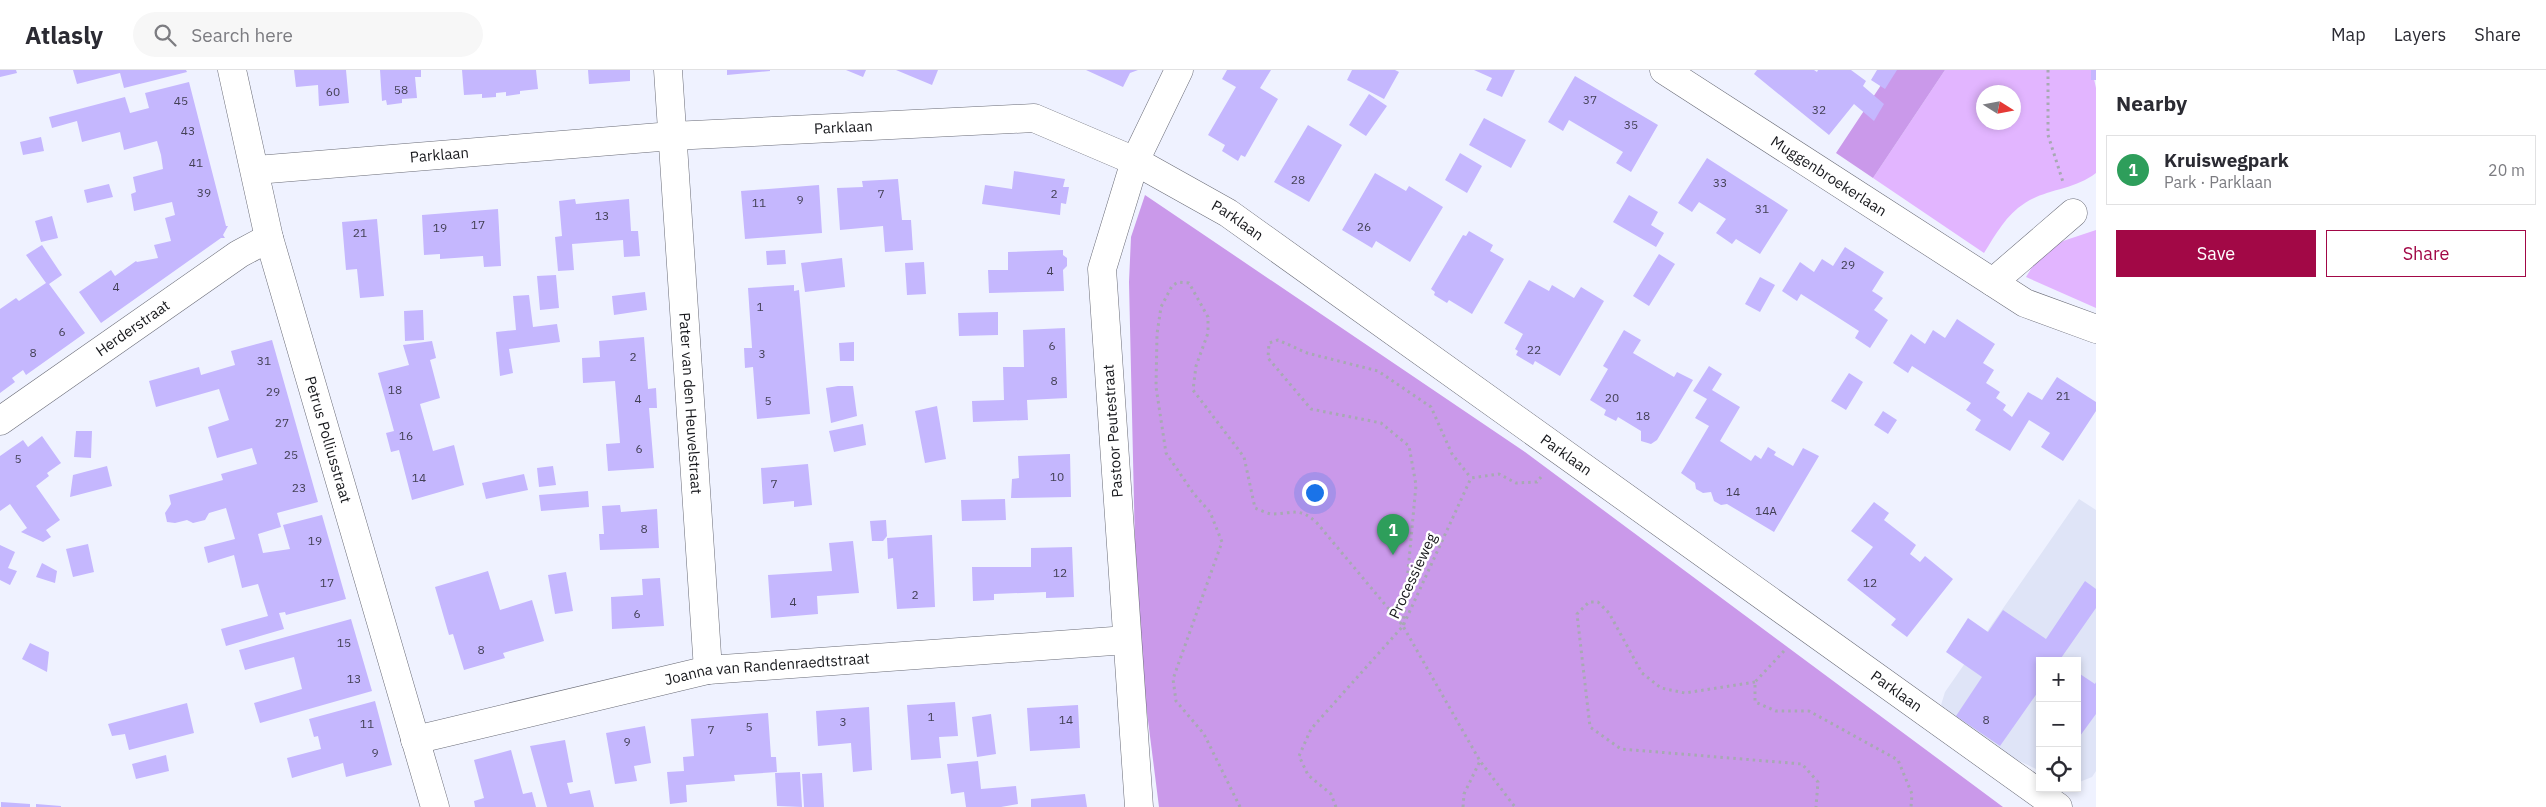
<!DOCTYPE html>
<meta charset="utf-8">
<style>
body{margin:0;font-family:"IBM Plex Sans",sans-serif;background:#f7f7f7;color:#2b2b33}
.controls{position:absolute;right:15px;bottom:15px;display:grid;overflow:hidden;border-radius:0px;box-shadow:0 2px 8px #0003}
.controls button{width:45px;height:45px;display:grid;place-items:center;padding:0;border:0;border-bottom:1px solid #e1e1e2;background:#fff;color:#2b2b33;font:25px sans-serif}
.compass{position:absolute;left:1976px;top:15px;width:45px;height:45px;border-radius:50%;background:#fff;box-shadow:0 2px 8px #0003;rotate:101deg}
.you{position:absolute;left:1314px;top:422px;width:18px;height:18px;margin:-12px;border:4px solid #fff;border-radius:50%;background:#1a73e8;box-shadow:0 0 0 8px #1a73e833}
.badge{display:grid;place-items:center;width:32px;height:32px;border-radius:50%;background:#a20846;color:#fff;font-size:16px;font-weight:700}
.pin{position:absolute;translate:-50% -41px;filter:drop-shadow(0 1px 2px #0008)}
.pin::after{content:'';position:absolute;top:26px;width:18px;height:15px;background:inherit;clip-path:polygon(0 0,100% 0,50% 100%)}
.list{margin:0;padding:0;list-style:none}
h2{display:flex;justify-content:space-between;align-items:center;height:65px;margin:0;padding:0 20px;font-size:21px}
h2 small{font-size:16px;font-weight:400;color:#7c7c81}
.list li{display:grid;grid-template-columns:32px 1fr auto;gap:15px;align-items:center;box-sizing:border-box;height:70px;margin:0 10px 10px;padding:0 10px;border:1px solid #e1e1e2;border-radius:0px}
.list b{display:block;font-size:19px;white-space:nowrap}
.list p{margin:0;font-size:16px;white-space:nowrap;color:#7c7c81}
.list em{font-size:16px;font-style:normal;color:#7c7c81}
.actions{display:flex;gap:10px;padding:15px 20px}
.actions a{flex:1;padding:11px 0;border:1px solid #a20846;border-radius:0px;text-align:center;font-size:18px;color:#a20846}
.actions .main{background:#a20846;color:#fff}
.icon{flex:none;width:28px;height:28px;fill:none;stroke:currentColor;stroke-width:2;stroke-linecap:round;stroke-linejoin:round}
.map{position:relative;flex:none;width:2096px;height:737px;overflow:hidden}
header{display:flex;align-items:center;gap:30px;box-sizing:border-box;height:70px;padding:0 25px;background:#fff;border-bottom:1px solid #e1e1e2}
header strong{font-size:24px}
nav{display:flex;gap:28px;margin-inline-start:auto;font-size:18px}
.search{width:350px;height:45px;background:#f7f7f7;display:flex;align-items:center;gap:12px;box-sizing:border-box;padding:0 18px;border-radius:28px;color:#7c7c81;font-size:19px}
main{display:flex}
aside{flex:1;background:#fff}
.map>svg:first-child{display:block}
.built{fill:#dfe4f7}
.green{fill:#e2b5ff;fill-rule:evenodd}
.forest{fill:#ca99ea}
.building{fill:#c5b7fe}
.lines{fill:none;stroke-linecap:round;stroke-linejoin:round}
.minor-casing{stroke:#6a6c77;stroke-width:29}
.path{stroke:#a7a9b3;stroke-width:3;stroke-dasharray:2.5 4;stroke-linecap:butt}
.minor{stroke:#fff;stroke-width:28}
.labels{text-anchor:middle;stroke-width:5;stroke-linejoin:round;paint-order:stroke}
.number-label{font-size:12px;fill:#434055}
.street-label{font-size:15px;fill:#18191d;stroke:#fff}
</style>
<header>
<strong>Atlasly</strong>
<div class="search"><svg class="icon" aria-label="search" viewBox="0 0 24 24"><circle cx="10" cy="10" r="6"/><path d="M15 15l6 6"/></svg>Search here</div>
<nav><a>Map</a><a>Layers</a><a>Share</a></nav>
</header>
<main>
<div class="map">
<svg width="2096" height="737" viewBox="0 0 2096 737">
<rect width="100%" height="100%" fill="#eff2ff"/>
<path class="built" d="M 2079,429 L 2096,440 L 2096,701 L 2092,707 L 2077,713 L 2077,591 L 2040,591 L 2040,701 L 2003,683 L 1941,635 L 1945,622 Z"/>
<path class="green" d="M 1945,0 L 2092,0 L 2096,18 L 2096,103 C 2074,120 2046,119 2025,133 C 2006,145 1996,164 1984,183 L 1873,108 ZM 1984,22 L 2014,22 L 2014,52 L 1984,52 Z
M 2096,160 L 2096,238 L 2026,207 L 2039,186 L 2063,171 Z"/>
<path class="forest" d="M 1891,0 L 1945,0 L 1873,108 L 1836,83 Z
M 1145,125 L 1525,382 L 2003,737 L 1159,737 L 1137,564 L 1129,212 L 1131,167 Z"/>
<path class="building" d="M 0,0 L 16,0 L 17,3 L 0,7 Z
M 73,0 L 186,0 L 187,2 L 124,18 L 120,3 L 77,14 Z
M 294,0 L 346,0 L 349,33 L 319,36 L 318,15 L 296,17 Z
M 380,0 L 421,0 L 421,7 L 415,7 L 417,28 L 402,29 L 402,33 L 387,35 L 386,30 L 382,31 Z
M 462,0 L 536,0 L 538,19 L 520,21 L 520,24 L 506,26 L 506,22 L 496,23 L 496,27 L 482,28 L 482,24 L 464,25 Z
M 588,0 L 630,0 L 630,11 L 589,14 Z
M 727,0 L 770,0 L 770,1 L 727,5 Z
M 846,0 L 866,0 L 863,7 Z
M 896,0 L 938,0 L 932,15 Z
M 1086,0 L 1138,0 L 1130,3 L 1123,17 Z
M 1227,0 L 1271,0 L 1260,18 L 1278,29 L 1245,87 L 1241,85 L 1238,91 L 1222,81 L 1225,75 L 1208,65 L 1236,17 L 1222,9 Z
M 1352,0 L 1395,0 L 1399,2 L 1384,29 L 1347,10 Z
M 1474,0 L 1515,0 L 1502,27 L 1486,20 L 1492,8 Z
M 1757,0 L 1814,0 L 1817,2 L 1818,0 L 1851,0 L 1866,11 L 1863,16 L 1884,34 L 1874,51 L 1854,34 L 1829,65 L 1754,4 Z
M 1877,0 L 1897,0 L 1885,19 L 1871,10 Z
M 2091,0 L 2096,0 L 2096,10 L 2091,10 Z
M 1575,6 L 1658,55 L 1631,102 L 1616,93 L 1623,82 L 1569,50 L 1563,61 L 1548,52 Z
M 189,12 L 226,156 L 228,156 L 223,165 L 225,168 L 221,168 L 101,253 L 79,222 L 111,200 L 115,206 L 136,191 L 137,192 L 158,188 L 154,175 L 171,171 L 165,148 L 175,145 L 172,132 L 134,141 L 131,124 L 136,122 L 133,107 L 163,99 L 161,85 L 157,71 L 124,80 L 120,62 L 82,72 L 77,51 L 52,58 L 49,47 L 125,27 L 130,43 L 149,38 L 145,23 Z
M 1369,24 L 1387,36 L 1366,66 L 1349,55 Z
M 1484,48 L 1526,70 L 1511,98 L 1469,75 Z
M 1308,55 L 1342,75 L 1309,132 L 1274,112 Z
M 41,67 L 44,81 L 23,85 L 20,72 Z
M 1460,83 L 1482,96 L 1467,123 L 1445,110 Z
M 1707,88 L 1788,140 L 1760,184 L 1736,169 L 1732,174 L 1716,163 L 1726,149 L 1699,132 L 1692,142 L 1678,133 Z
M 1014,101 L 1065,109 L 1063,117 L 1069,117 L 1066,134 L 1061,133 L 1060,145 L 982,134 L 985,115 L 1012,119 Z
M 1375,103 L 1406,121 L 1409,116 L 1443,137 L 1410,192 L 1376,171 L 1372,178 L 1342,160 Z
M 898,109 L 902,150 L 911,150 L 913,180 L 885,182 L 883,156 L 840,160 L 837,118 L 863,117 L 862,111 Z
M 109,114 L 113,127 L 87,133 L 84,120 Z
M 819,115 L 822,163 L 745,169 L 741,121 Z
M 1629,125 L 1658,142 L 1651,155 L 1664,163 L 1656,177 L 1613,152 Z
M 575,129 L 576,134 L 629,129 L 631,161 L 638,161 L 640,186 L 624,187 L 623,170 L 572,174 L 574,200 L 558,201 L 555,167 L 562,166 L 559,131 Z
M 498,139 L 501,196 L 484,197 L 483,186 L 440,189 L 440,184 L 424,185 L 422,145 Z
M 52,146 L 58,168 L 41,172 L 35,151 Z
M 377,149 L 384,226 L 360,228 L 357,199 L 346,200 L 342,152 Z
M 1469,161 L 1493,175 L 1490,181 L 1504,189 L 1472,244 L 1449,230 L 1447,233 L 1434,225 L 1435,222 L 1431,219 L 1463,165 L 1466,166 Z
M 42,175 L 62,205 L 49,214 L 85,263 L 26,305 L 23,300 L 12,308 L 15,312 L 0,323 L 0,239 L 16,228 L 19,231 L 46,213 L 26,185 Z
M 1845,177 L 1884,202 L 1872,221 L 1883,228 L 1874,240 L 1888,250 L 1870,278 L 1855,268 L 1859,261 L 1831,243 L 1801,224 L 1797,231 L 1782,221 L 1800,192 L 1814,202 L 1822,189 L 1833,196 Z
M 785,180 L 786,194 L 767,195 L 766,181 Z
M 1063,180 L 1063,185 L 1067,188 L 1067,196 L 1063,200 L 1064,221 L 989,223 L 988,200 L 1008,200 L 1008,182 Z
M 1659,184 L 1675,194 L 1649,236 L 1633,226 Z
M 842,188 L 845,217 L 805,222 L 801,193 Z
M 924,192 L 926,224 L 907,225 L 905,193 Z
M 556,205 L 559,238 L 540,240 L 537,206 Z
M 1760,207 L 1775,215 L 1760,242 L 1745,234 Z
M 1529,210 L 1549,221 L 1552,215 L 1574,228 L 1581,217 L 1604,231 L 1560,306 L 1535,291 L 1533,295 L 1516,285 L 1518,281 L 1515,279 L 1523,264 L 1504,253 Z
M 794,215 L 794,221 L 799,220 L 810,344 L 757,349 L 753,297 L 745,298 L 744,278 L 752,278 L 748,218 Z
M 645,222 L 647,240 L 614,245 L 612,226 Z
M 529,225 L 533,257 L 557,254 L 560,272 L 509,279 L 513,303 L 500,306 L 496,262 L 516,260 L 513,226 Z
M 423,240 L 424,270 L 405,271 L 404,241 Z
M 998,242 L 998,265 L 959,266 L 958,243 Z
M 1957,249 L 1995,274 L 1983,293 L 1994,300 L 1986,313 L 2000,322 L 1996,328 L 2006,335 L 2003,340 L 2012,347 L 2028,322 L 2042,330 L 2057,307 L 2096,332 L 2096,341 L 2063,391 L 2041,377 L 2050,363 L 2029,350 L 2010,381 L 1975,360 L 1981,350 L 1966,340 L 1971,333 L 1912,296 L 1908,303 L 1893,293 L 1911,264 L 1925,274 L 1933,260 L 1945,268 Z
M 1065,258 L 1067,328 L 1027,330 L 1028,350 L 973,352 L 972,331 L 1004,330 L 1003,297 L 1024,297 L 1023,260 Z
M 1624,260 L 1641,270 L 1633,283 L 1674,307 L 1677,302 L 1693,310 L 1657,370 L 1651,374 L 1641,371 L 1641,361 L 1618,347 L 1616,351 L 1604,345 L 1606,340 L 1590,330 L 1608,299 L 1603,296 Z
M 644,267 L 648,319 L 656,318 L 657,338 L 649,338 L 654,398 L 608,401 L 606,374 L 620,373 L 615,311 L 583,313 L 582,288 L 600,287 L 599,271 Z
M 272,270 L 318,432 L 277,443 L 281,457 L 258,464 L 263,483 L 290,479 L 283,455 L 322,445 L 346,529 L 286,545 L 285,542 L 279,543 L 284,559 L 226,576 L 221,559 L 268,546 L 258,514 L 242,518 L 234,485 L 208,493 L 204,477 L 235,469 L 226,438 L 209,443 L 205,450 L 193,453 L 187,450 L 175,453 L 167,452 L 165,443 L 171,434 L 169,425 L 223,410 L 221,404 L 257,394 L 252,378 L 217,388 L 208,357 L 229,350 L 219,319 L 156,337 L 149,311 L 199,297 L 201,305 L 235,295 L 231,281 Z
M 432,271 L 436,288 L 430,290 L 440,328 L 420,334 L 433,381 L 454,375 L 464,415 L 412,430 L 399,380 L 391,382 L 386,363 L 394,361 L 378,303 L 409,295 L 403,275 Z
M 854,272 L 854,291 L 840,291 L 839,273 Z
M 1709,296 L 1722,304 L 1712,320 L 1740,337 L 1720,371 L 1751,391 L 1755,385 L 1761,389 L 1768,377 L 1776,382 L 1774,385 L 1793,396 L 1803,378 L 1819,386 L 1774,462 L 1727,434 L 1721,435 L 1714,431 L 1711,422 L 1703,423 L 1696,419 L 1695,413 L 1681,403 L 1709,356 L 1695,348 L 1707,329 L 1693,321 Z
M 1849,303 L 1863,312 L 1846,340 L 1831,331 Z
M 838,316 L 853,316 L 857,346 L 831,353 L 826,318 Z
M 937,336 L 946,389 L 925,393 L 915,341 Z
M 1883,341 L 1897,350 L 1888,364 L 1874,355 Z
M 863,354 L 866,375 L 834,382 L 829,361 Z
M 76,361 L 92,361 L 91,388 L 74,387 Z
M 42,366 L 61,393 L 47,403 L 49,406 L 36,416 L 60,450 L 46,460 L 51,467 L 43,472 L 21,462 L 27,458 L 10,434 L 0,441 L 0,386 L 23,370 L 28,377 Z
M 1070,384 L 1071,427 L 1011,428 L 1012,409 L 1019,408 L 1018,386 Z
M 808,394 L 812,435 L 794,437 L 794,431 L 763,434 L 761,398 Z
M 107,396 L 112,416 L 70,427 L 73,405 Z
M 553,396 L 556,415 L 539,417 L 537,398 Z
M 524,404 L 528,420 L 486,429 L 482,413 Z
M 588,421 L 589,437 L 541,441 L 539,425 Z
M 1005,429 L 1006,450 L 962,451 L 961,430 Z
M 1874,432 L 1889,443 L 1884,450 L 1916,475 L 1910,484 L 1920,492 L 1925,486 L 1953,509 L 1907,567 L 1891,555 L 1896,549 L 1847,510 L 1873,477 L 1851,461 Z
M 620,435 L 621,442 L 657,439 L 659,478 L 600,480 L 599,464 L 604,464 L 602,436 Z
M 886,450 L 887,466 L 883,471 L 872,471 L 870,451 Z
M 932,465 L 935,537 L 897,539 L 893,488 L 888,489 L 887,468 Z
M 853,471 L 859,523 L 817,526 L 818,544 L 771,548 L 768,505 L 832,501 L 829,473 Z
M 88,474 L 94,502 L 73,507 L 66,479 Z
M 0,475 L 15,482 L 8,498 L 17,501 L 10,515 L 0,510 Z
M 1072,477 L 1074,527 L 1046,528 L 1046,522 L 994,524 L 994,530 L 973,531 L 972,497 L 1031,497 L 1031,478 Z
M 42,493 L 57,501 L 55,513 L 36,507 Z
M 488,501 L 500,540 L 532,530 L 544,571 L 503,583 L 505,588 L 464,600 L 453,564 L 449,565 L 435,517 Z
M 566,502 L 573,541 L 555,544 L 548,505 Z
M 660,508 L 664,556 L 612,559 L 611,527 L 643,525 L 642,509 Z
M 2085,511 L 2096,519 L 2096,538 L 2059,591 L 2040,591 L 2040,619 L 2000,676 L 1956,646 L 1982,607 L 1946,582 L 1968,548 L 1988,562 L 2003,540 L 2046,569 Z
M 351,549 L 372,621 L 260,653 L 254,633 L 302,619 L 294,587 L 245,600 L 239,580 Z
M 30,573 L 49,582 L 47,602 L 22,589 Z
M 2077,602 L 2095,614 L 2096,612 L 2096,644 L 2080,666 L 2077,664 Z
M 375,631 L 392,695 L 346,707 L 343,693 L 292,708 L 287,688 L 321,679 L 318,666 L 314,667 L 309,649 Z
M 955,632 L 958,666 L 939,667 L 941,688 L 911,690 L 907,635 Z
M 187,633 L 194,663 L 129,680 L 125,664 L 112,666 L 108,654 Z
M 1078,635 L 1080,678 L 1030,681 L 1027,638 Z
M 869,637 L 872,700 L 853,702 L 851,673 L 818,676 L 816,641 Z
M 768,643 L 771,687 L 776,687 L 777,702 L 734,705 L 735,711 L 686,715 L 687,732 L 670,734 L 667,702 L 684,701 L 683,687 L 694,686 L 691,649 Z
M 991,644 L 996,684 L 977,687 L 972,647 Z
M 645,656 L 651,693 L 634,696 L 637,711 L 615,714 L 606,663 Z
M 565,670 L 573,712 L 567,713 L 570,724 L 590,720 L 594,737 L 547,737 L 530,676 Z
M 511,680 L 523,724 L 532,722 L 536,737 L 475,737 L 474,731 L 484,728 L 474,690 Z
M 166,685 L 169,701 L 136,709 L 132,694 Z
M 978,691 L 981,719 L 1016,716 L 1018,734 L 1001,737 L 966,737 L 964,722 L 951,724 L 947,694 Z
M 800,702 L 802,737 L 777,736 L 775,703 Z
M 822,703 L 824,737 L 804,737 L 802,704 Z
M 1085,724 L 1087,737 L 1031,737 L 1031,729 Z
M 1,732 L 30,734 L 30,737 L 1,737 Z
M 36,734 L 61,736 L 61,737 L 36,737 Z"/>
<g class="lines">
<g class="minor-casing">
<g id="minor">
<path id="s1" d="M 232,0 L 269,168 L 435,737"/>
<path id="s2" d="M 668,0 L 708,600"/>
<path id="s3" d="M 1664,0 L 2025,233 L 2096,259"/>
<path id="s4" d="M 256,100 L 672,66 L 1034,48 L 1135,91 L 1228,143 L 2058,737"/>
<path d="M 1993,212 L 2073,143"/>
<path id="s5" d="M 0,351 L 239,184 L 269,168"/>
<path id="s6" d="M 415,670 L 708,600 L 1127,570"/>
<path d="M 1139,737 L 1102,199 L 1135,91 L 1179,0"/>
</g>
</g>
<path class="path" d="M 2048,0 L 2048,65 L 2063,112
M 1403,555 L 1416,415 L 1409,376 L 1381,353 L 1311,339 L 1268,288 L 1269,273 L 1278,270 L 1307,283 L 1378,301 L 1431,337 L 1452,384 L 1471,408
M 1784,581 L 1755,612 L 1755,632 L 1776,641 L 1809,641 L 1898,690 L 1912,724 L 1911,737
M 1755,612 L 1685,623 L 1661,618 L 1642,603 L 1609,543 L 1598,532 L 1589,532 L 1577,544 L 1590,657 L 1621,679 L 1802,694 L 1818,712 L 1816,737
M 1240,737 L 1204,664 L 1176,631 L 1173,609 L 1222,472 L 1210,442 L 1194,424 L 1166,383 L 1156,317 L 1157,264 L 1161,237 L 1172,216 L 1178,212 L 1189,213 L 1208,247 L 1208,263 L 1196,296 L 1193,320 L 1244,387 L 1255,438 C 1260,440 1266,443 1271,444 C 1292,444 1299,436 1317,453 L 1403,556 L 1480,691 L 1515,737
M 1336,737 L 1331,724 L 1308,705 L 1299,686 L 1311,659 L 1403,556 L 1471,408 L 1499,404 L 1516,413 L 1537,412 L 1541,407
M 1463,737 L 1464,724 L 1480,691"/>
<use href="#minor" class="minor"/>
</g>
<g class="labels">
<g class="number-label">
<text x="401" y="24">58</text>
<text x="333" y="26">60</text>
<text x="1590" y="34">37</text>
<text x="181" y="35">45</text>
<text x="1819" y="44">32</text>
<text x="1631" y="59">35</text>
<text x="188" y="65">43</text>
<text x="196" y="97">41</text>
<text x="1298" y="114">28</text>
<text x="1720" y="117">33</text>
<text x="204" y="127">39</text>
<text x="881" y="128">7</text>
<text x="1054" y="128">2</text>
<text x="800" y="134">9</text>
<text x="759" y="137">11</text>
<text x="1762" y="143">31</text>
<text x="602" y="150">13</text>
<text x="478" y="159">17</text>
<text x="1364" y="161">26</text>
<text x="440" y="162">19</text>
<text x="360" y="167">21</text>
<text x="1848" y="199">29</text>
<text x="1050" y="205">4</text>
<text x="116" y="221">4</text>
<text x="760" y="241">1</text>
<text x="62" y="266">6</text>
<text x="1052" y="280">6</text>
<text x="1534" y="284">22</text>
<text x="33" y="287">8</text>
<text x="762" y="288">3</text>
<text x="633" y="291">2</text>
<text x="264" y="295">31</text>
<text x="1054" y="315">8</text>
<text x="395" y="324">18</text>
<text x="273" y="326">29</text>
<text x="2063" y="330">21</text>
<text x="1612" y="332">20</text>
<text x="638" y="333">4</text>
<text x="768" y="335">5</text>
<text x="1643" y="350">18</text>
<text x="282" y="357">27</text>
<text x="406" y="370">16</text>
<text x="639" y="383">6</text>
<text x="291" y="389">25</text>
<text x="18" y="393">5</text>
<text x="1057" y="411">10</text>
<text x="419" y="412">14</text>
<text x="774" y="418">7</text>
<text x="299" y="422">23</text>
<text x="1733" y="426">14</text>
<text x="1766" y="445">14A</text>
<text x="644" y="463">8</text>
<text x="315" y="475">19</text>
<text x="1060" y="507">12</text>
<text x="327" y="517">17</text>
<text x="1870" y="517">12</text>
<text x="915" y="529">2</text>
<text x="793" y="536">4</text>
<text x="637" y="548">6</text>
<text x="344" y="577">15</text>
<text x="481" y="584">8</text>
<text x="354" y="613">13</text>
<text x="931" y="651">1</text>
<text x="1066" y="654">14</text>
<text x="1986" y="654">8</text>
<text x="843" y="656">3</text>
<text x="367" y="658">11</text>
<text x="749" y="661">5</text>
<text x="711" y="664">7</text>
<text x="627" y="676">9</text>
<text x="375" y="687">9</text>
</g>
<g class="street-label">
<text dy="5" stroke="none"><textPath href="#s4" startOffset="589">Parklaan</textPath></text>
<text dy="5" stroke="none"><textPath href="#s4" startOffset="184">Parklaan</textPath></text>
<text dy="5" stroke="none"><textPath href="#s3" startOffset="196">Muggenbroekerlaan</textPath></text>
<text dy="5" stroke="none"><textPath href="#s4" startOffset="1008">Parklaan</textPath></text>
<text dy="5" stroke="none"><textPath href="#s5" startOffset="162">Herderstraat</textPath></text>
<text dy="5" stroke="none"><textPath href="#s2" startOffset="334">Pater van den Heuvelstraat</textPath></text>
<text transform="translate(1113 361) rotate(-94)" y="5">Pastoor Peutestraat</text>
<text dy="5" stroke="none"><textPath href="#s1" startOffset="382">Petrus Polliusstraat</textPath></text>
<text dy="5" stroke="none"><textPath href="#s4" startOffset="1412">Parklaan</textPath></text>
<text transform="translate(1413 506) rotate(-65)" y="5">Processieweg</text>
<text dy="5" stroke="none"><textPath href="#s6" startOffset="360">Joanna van Randenraedtstraat</textPath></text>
<text dy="5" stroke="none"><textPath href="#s4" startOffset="1818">Parklaan</textPath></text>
</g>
</g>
</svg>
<div class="controls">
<button>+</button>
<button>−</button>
<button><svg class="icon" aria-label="locate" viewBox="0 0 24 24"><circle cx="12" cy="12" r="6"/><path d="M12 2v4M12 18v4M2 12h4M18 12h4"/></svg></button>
</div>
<svg class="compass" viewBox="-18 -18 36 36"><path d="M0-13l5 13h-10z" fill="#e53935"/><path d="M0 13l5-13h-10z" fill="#7c7c81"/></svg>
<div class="you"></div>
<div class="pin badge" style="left:1393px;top:485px;background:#2e9e5b">1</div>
</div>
<aside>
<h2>Nearby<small></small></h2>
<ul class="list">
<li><span class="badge" style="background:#2e9e5b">1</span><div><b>Kruiswegpark</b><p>Park · Parklaan</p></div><em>20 m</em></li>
</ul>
<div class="actions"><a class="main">Save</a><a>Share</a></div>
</aside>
</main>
